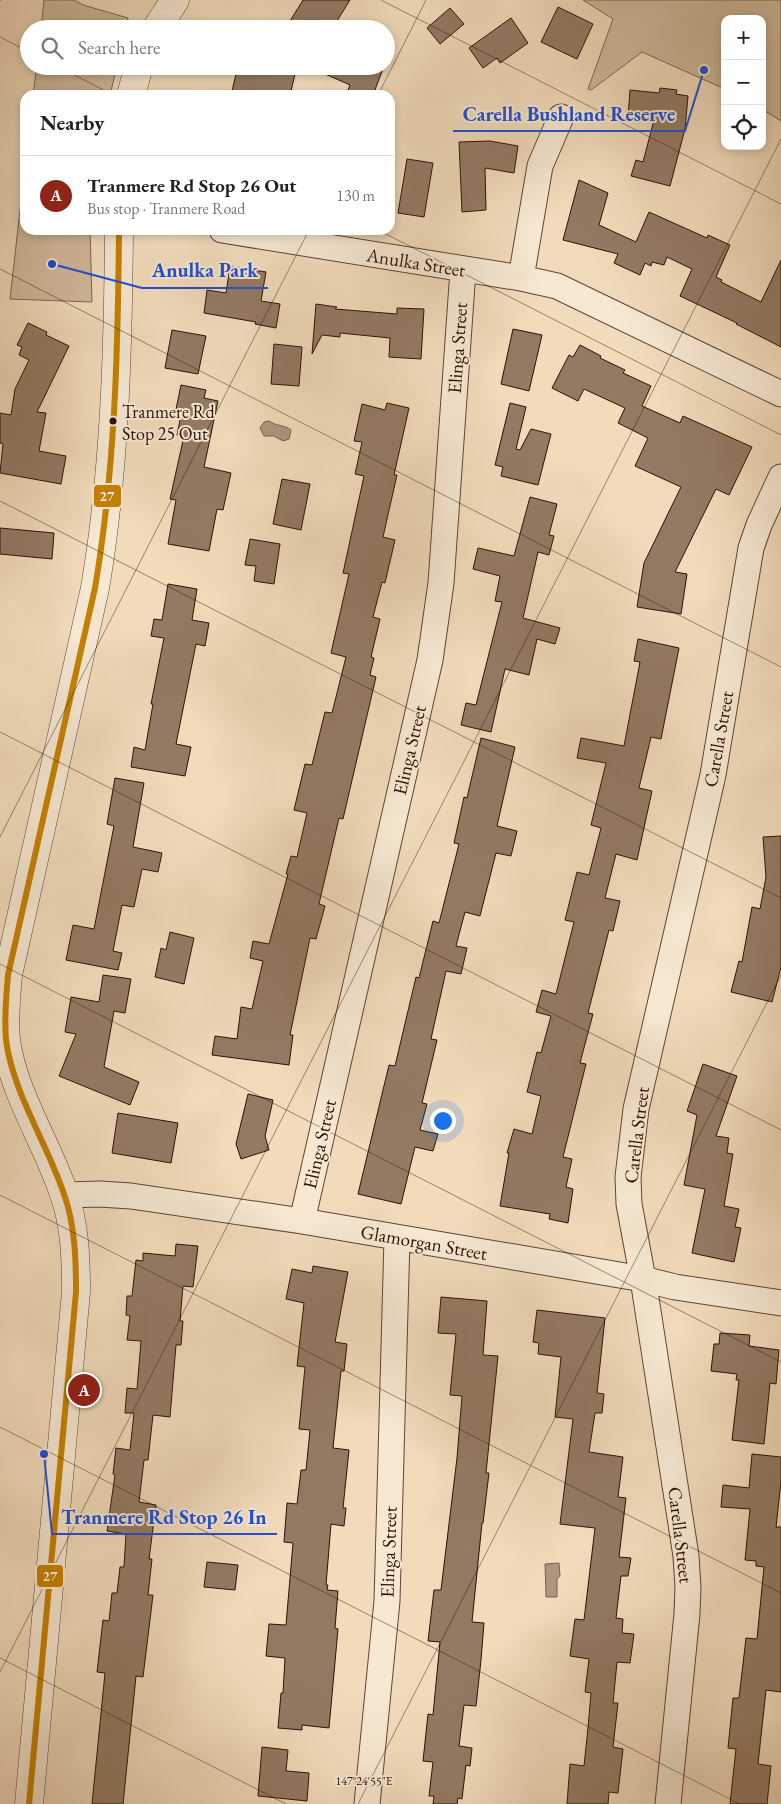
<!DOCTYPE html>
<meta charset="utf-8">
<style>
body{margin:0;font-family:"EB Garamond",serif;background:#f6f6f6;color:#222}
.controls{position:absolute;right:15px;top:15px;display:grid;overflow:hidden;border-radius:10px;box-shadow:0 2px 8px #0003}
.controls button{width:45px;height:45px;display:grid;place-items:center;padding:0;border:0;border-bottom:1px solid #e0e0e0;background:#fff;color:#222;font:25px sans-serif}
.you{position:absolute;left:442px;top:1120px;width:18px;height:18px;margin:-12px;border:4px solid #fff;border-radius:50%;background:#1a73e8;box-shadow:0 0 0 8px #1a73e833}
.badge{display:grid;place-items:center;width:32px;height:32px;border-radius:50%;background:#8f2418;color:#fff;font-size:16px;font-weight:700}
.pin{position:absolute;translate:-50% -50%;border:2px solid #fff;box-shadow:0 1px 5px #0006}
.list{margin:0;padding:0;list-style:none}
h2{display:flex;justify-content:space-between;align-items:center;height:65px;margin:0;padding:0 20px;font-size:21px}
h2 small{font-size:16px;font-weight:400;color:#767676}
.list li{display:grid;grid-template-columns:32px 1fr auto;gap:15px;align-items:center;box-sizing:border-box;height:80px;padding:0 20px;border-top:1px solid #e0e0e0}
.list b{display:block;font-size:19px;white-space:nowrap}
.list p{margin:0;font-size:16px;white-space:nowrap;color:#767676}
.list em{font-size:16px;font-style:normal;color:#767676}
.icon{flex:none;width:28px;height:28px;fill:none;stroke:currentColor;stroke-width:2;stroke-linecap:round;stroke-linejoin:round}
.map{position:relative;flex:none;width:781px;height:1804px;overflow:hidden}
.search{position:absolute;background:#fff;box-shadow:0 2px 8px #0003;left:20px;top:20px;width:375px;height:55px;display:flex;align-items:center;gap:12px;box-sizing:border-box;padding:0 18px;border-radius:28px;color:#767676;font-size:19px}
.panel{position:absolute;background:#fff;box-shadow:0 2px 8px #0003;left:20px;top:90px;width:375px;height:145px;border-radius:15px}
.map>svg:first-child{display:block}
.green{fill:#d0b99c;stroke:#7e6550}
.water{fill:#ae967d;stroke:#7a614d}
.building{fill:#937a63;stroke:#2d1104}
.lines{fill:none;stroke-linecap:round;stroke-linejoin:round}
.minor-casing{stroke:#5e4432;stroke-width:27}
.tertiary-casing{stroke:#5e4432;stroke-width:29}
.minor{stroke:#f6e8d3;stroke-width:25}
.tertiary{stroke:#f6e8d3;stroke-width:28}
.bus-1-casing{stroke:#f6e8d3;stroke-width:10}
.bus-1{stroke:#c48101;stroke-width:6}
.ticks{fill:none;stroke:#2d1104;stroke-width:1;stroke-opacity:0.45}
.bus-dot{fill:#2d1104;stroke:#f6e8d3;stroke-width:2}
.labels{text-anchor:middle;stroke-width:4;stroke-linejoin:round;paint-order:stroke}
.bus-label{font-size:18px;fill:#2d1104;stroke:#f6e8d3;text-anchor:start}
.street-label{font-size:19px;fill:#2d1104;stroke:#f6e8d3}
.ticks-label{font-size:12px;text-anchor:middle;fill:#2d1104;stroke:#f6e8d3;stroke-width:4;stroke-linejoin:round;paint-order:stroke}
.leader{fill:none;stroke:#1d4ed8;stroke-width:2}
.callout-dot{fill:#1d4ed8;stroke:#f6e8d3;stroke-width:2}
.callout-label{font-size:20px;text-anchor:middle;font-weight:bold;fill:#1d4ed8;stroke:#f6e8d3;stroke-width:4;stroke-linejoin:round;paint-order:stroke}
.line-badge{stroke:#f6e8d3;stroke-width:2}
.badge-label{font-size:14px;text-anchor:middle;font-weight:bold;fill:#fff}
</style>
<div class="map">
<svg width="781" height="1804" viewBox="0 0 781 1804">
<rect width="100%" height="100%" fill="#f1dbbb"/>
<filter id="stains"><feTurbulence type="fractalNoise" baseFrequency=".004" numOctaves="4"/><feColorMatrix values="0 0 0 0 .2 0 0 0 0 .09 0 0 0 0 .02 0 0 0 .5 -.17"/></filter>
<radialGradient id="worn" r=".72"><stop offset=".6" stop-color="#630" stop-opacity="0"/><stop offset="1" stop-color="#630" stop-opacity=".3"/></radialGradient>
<path class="green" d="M 44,0 L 74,0 L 83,5 L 128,18 L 126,29 L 41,29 Z
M 583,0 L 781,0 L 781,121 L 762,109 L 762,19 L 725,19 L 725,89 L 642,52 L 591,90 L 588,89 L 613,19 Z
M 37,66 L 117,66 L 110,95 L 33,95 Z
M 25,166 L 25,230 L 90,230 L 92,302 L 10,299 Z"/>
<path class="water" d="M 269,421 C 276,426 285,425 291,430 L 289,439 L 283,441 L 274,436 L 264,436 L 260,428 L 264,422 Z
M 559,1563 L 560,1576 L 557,1579 L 557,1597 L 546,1597 L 545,1564 Z"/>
<path class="building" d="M 303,0 L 350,0 L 332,29 L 285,29 Z
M 558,7 L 593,24 L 577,59 L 541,42 Z
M 450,8 L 464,24 L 440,44 L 427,28 Z
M 511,18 L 528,43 L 500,63 L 497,58 L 483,68 L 469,48 Z
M 238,66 L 297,66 L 290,95 L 231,95 Z
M 307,66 L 384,66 L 373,95 L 346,95 L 350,85 Z
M 660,88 L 677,90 L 676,94 L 688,96 L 685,129 L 670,186 L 631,176 L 636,160 L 643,162 L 654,120 L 628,117 L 630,90 L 659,93 Z
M 490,141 L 518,146 L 514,173 L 485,168 L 486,210 L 462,212 L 459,142 Z
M 407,159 L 433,163 L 424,217 L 398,213 Z
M 579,180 L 608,193 L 599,225 L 636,242 L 649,212 L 707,238 L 708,235 L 730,245 L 716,277 L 722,280 L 721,282 L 761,302 L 781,260 L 781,347 L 736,324 L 737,323 L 680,296 L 692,269 L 667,257 L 664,265 L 652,262 L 651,266 L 645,263 L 640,275 L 614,263 L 618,254 L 563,240 Z
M 230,266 L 266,272 L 261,301 L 280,304 L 276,328 L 255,324 L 256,322 L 204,313 L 207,290 L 226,293 Z
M 316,304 L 337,307 L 335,309 L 397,314 L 397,308 L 424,309 L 421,359 L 389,357 L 390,338 L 340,333 L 340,337 L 322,335 L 312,354 Z
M 28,323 L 47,332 L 46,335 L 69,346 L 37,412 L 46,413 L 39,451 L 66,456 L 61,484 L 0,473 L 3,444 L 0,443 L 0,413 L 11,415 L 15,389 L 29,360 L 19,355 L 22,347 L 17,345 Z
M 513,329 L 542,335 L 529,391 L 501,384 Z
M 172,330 L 206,336 L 198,374 L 165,368 Z
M 274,344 L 302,347 L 299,386 L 271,384 Z
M 580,345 L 601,356 L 600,358 L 625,370 L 623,373 L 651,386 L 642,406 L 680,423 L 683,416 L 752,447 L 729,495 L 716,489 L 675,572 L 687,574 L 681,614 L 637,607 L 644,563 L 681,487 L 635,466 L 648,438 L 618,423 L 625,408 L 584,389 L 578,401 L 552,388 L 569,355 L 573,357 Z
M 181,385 L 206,390 L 204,398 L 218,401 L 204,467 L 231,473 L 223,510 L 217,509 L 209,551 L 168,544 L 176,500 L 170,499 L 184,436 L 177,435 L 181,415 L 175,414 Z
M 387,403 L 409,408 L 394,475 L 397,475 L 383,537 L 395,540 L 385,583 L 382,582 L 373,617 L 380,619 L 371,657 L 374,658 L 370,675 L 376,677 L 343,819 L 339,818 L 319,904 L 325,906 L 316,939 L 310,938 L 290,1035 L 293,1035 L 289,1065 L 212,1055 L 215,1036 L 237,1039 L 241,1007 L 252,1009 L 263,961 L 250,958 L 253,941 L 269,944 L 288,874 L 286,874 L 291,856 L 297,857 L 307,813 L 294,810 L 305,764 L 312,765 L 325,712 L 332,713 L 346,657 L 331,653 L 349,574 L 343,573 L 364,476 L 355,474 L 362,442 L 354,441 L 362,404 L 385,410 Z
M 510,403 L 526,407 L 516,449 L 520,450 L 531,429 L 551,434 L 538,485 L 501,476 L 503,467 L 495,465 Z
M 282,479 L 310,484 L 301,530 L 273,524 Z
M 530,497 L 557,504 L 549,535 L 554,536 L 549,555 L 538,552 L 523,618 L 560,628 L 555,644 L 537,639 L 529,675 L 505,669 L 491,732 L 461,725 L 466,703 L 476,705 L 502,602 L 495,601 L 500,576 L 473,569 L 478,548 L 514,556 Z
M 0,528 L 54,533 L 52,559 L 0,554 Z
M 250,539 L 280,544 L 274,584 L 254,581 L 256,566 L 245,565 Z
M 168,584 L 197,589 L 192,620 L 209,623 L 205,646 L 196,644 L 176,744 L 191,747 L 185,776 L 131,767 L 134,747 L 145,750 L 153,704 L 151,704 L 164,638 L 151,636 L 154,619 L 162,620 Z
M 638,639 L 679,648 L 661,739 L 651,737 L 639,788 L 652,791 L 637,860 L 616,854 L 605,898 L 620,901 L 613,931 L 609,930 L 588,1013 L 593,1014 L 580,1063 L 586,1064 L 563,1157 L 572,1159 L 566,1187 L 573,1189 L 568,1223 L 549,1219 L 550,1214 L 500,1206 L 509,1153 L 507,1153 L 514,1129 L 532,1134 L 541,1096 L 527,1092 L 537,1052 L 541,1053 L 551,1016 L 536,1012 L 542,990 L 556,994 L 574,922 L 565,920 L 577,872 L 589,875 L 601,828 L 591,825 L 606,763 L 577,758 L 581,738 L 624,746 L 640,662 L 634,661 Z
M 481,738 L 515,747 L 497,826 L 517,831 L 511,856 L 496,853 L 480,916 L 465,912 L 456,946 L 467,948 L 461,974 L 446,971 L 431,1039 L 437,1040 L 422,1103 L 427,1104 L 420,1130 L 438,1134 L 433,1151 L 415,1147 L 401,1204 L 358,1194 L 389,1065 L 395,1066 L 416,977 L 419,978 L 433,921 L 439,923 L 459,844 L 454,843 L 464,797 L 467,798 Z
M 115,778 L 144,783 L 133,847 L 162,853 L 158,872 L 142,869 L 134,907 L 122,905 L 113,951 L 122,953 L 118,970 L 66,960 L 73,925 L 94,929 L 114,826 L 107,824 Z
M 781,836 L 781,967 L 772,1002 L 731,992 L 739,961 L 742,962 L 752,907 L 760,909 L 766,877 L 763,837 Z
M 170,932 L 194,938 L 184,984 L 155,977 L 161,948 L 166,950 Z
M 103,975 L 131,979 L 125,1013 L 114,1011 L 104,1067 L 139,1082 L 130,1105 L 59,1076 L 76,1034 L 65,1032 L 71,997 L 99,1002 Z
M 703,1064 L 737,1076 L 716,1136 L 729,1138 L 727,1153 L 733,1154 L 724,1206 L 739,1209 L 735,1227 L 741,1228 L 734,1262 L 692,1253 L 705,1189 L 684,1185 L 697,1115 L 687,1111 Z
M 248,1094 L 273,1100 L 265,1136 L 269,1150 L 241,1159 L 236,1144 Z
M 118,1113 L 178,1123 L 171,1163 L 112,1153 Z
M 176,1244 L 198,1246 L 193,1287 L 183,1286 L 180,1321 L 183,1321 L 181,1345 L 176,1345 L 170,1417 L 153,1415 L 148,1460 L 144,1460 L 139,1502 L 156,1505 L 149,1559 L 152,1559 L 148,1595 L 153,1595 L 143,1677 L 136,1676 L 123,1804 L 92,1804 L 105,1673 L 97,1672 L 103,1620 L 109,1621 L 112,1593 L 117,1593 L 120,1567 L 124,1567 L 126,1534 L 107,1531 L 115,1475 L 113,1474 L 116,1448 L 130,1450 L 134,1413 L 125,1413 L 127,1388 L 137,1389 L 141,1341 L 127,1340 L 130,1316 L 126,1315 L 127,1296 L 132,1296 L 136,1260 L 143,1261 L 143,1253 L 175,1256 Z
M 313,1266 L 348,1272 L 335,1342 L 347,1344 L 344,1371 L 341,1371 L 333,1448 L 349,1450 L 343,1508 L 346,1508 L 344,1526 L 331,1524 L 326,1585 L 328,1585 L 327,1590 L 338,1591 L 335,1628 L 338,1629 L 329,1728 L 302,1725 L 302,1730 L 278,1728 L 281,1693 L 283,1693 L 285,1658 L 266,1656 L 269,1624 L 286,1625 L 293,1543 L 284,1542 L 287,1503 L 297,1504 L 301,1470 L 306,1470 L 310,1430 L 299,1429 L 305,1367 L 297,1366 L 304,1303 L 286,1299 L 292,1269 L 312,1273 Z
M 441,1297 L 487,1301 L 483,1355 L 498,1356 L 486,1473 L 489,1473 L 483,1523 L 482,1523 L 472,1622 L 484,1623 L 481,1660 L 476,1706 L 464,1705 L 459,1746 L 472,1748 L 470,1766 L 466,1765 L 462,1799 L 458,1798 L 457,1804 L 433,1804 L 434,1796 L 429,1796 L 433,1762 L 423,1761 L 428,1714 L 433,1715 L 440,1642 L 428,1641 L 434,1590 L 441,1590 L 457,1458 L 462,1396 L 450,1395 L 456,1334 L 438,1333 Z
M 537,1310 L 605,1318 L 597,1393 L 604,1394 L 602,1413 L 595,1413 L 589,1452 L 623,1457 L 618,1497 L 626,1498 L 619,1557 L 631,1558 L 628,1576 L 621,1576 L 616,1618 L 623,1619 L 622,1633 L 634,1634 L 630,1663 L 617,1662 L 613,1703 L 618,1703 L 613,1747 L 623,1749 L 618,1793 L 609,1792 L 608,1804 L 567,1804 L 570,1764 L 584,1766 L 588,1728 L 591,1693 L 585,1692 L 589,1659 L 570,1656 L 575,1619 L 584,1620 L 595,1528 L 560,1524 L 573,1419 L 555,1417 L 561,1357 L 538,1354 L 539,1343 L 533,1342 Z
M 720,1333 L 750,1335 L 749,1346 L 779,1350 L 776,1384 L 770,1383 L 764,1444 L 732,1440 L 739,1380 L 736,1380 L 737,1374 L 711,1371 L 714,1344 L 719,1344 Z
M 752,1454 L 781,1457 L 781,1481 L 776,1527 L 781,1527 L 781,1692 L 766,1690 L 758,1764 L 771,1766 L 767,1804 L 730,1804 L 736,1749 L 728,1748 L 733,1698 L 739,1698 L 746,1638 L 757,1639 L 764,1567 L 756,1566 L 756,1561 L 745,1560 L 750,1509 L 721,1507 L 723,1485 L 749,1488 Z
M 207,1562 L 238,1565 L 235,1590 L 204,1587 Z
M 262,1747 L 288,1750 L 286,1771 L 309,1773 L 307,1801 L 258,1796 Z"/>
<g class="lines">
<g class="minor-casing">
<path id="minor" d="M 222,230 L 521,278 L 557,286 L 781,394
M 521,278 L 540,166 L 561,117
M 65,1195 L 100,1194 L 131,1196 L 302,1221 L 643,1279 L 675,1287 L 781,1303
M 302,1221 L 430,660 L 441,583 L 463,270
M 367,1804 L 387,1601 L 397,1238
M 668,1804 L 687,1614 L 688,1587 L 686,1556 L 643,1279 L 629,1204 L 628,1177 L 636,1109 L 713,775 L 751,548 L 759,525 L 781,477"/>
</g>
<g class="tertiary-casing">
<path id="tertiary" d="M 156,29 L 175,0
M 131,95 L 139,66
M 29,1804 L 76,1292 C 76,1259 75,1225 64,1194 C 47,1143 13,1093 6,1040 C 4,1018 6,997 8,975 L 95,588 C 115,470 118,350 119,230"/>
</g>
<use href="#minor" class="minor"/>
<use href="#tertiary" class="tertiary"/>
<g class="bus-1-casing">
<path id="bus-1" d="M 29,1804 L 76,1292 C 76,1259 75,1225 64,1194 C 47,1143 13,1093 6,1040 C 4,1018 6,997 8,975 L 95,588 C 115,470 118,350 119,230"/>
</g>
<use href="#bus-1" class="bus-1"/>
</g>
<path class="ticks" d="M 381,0 L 781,204M 0,1 L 1,0M 0,37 L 29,52M 57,66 L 113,95M 378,95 L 426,0M 378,230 L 781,435M 0,269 L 781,667M 0,501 L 781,898M 0,732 L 781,1130M 0,837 L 309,230M 0,964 L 781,1362M 0,1195 L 781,1593M 0,1427 L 740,1804M 0,1658 L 286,1804M 0,1672 L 781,139M 358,1804 L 781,975"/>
<circle class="bus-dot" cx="113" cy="421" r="4.5"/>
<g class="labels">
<g class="bus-label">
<text x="122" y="418">Tranmere Rd<tspan x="122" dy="22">Stop 25 Out</tspan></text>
</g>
<g class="street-label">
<text transform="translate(416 262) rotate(9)" y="7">Anulka Street</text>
<text transform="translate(457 348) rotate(-86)" y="7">Elinga Street</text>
<text transform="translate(718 739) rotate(-80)" y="7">Carella Street</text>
<text transform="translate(409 750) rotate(-77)" y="7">Elinga Street</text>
<text transform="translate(636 1135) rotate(-83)" y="7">Carella Street</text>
<text transform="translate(319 1144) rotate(-77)" y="7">Elinga Street</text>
<text transform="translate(424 1242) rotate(10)" y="7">Glamorgan Street</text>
<text transform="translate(681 1535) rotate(83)" y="7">Carella Street</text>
<text transform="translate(388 1552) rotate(-88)" y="7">Elinga Street</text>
</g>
</g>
<g class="ticks-label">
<text x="364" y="1785">147°24'55"E</text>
</g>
<path class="leader" d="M704 70L685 131H453M52 264L142 288H268M44 1454L52 1534H277"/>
<g class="callout-dot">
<circle cx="704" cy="70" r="5"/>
<circle cx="52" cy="264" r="5"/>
<circle cx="44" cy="1454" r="5"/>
</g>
<g class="callout-label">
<text x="569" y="121">Carella Bushland Reserve</text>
<text x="205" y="277">Anulka Park</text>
<text x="164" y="1524">Tranmere Rd Stop 26 In</text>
</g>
<g class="line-badge">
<rect x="93" y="484" width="29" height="24" rx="5" fill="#c48101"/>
<rect x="36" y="1564" width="28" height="24" rx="5" fill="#c48101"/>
</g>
<g class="badge-label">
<text x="107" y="501">27</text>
<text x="50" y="1581">27</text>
</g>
<rect width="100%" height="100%" filter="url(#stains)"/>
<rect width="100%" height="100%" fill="url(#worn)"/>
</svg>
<div class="controls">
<button>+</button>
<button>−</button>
<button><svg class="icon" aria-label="locate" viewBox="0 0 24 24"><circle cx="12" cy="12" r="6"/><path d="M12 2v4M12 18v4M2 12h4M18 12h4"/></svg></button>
</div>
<div class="you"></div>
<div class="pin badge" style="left:84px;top:1390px">A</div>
<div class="search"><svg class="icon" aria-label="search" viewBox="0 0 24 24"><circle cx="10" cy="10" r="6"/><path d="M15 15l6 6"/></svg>Search here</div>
<section class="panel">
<h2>Nearby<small></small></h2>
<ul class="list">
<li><span class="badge">A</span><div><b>Tranmere Rd Stop 26 Out</b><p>Bus stop · Tranmere Road</p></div><em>130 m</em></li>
</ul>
</section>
</div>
